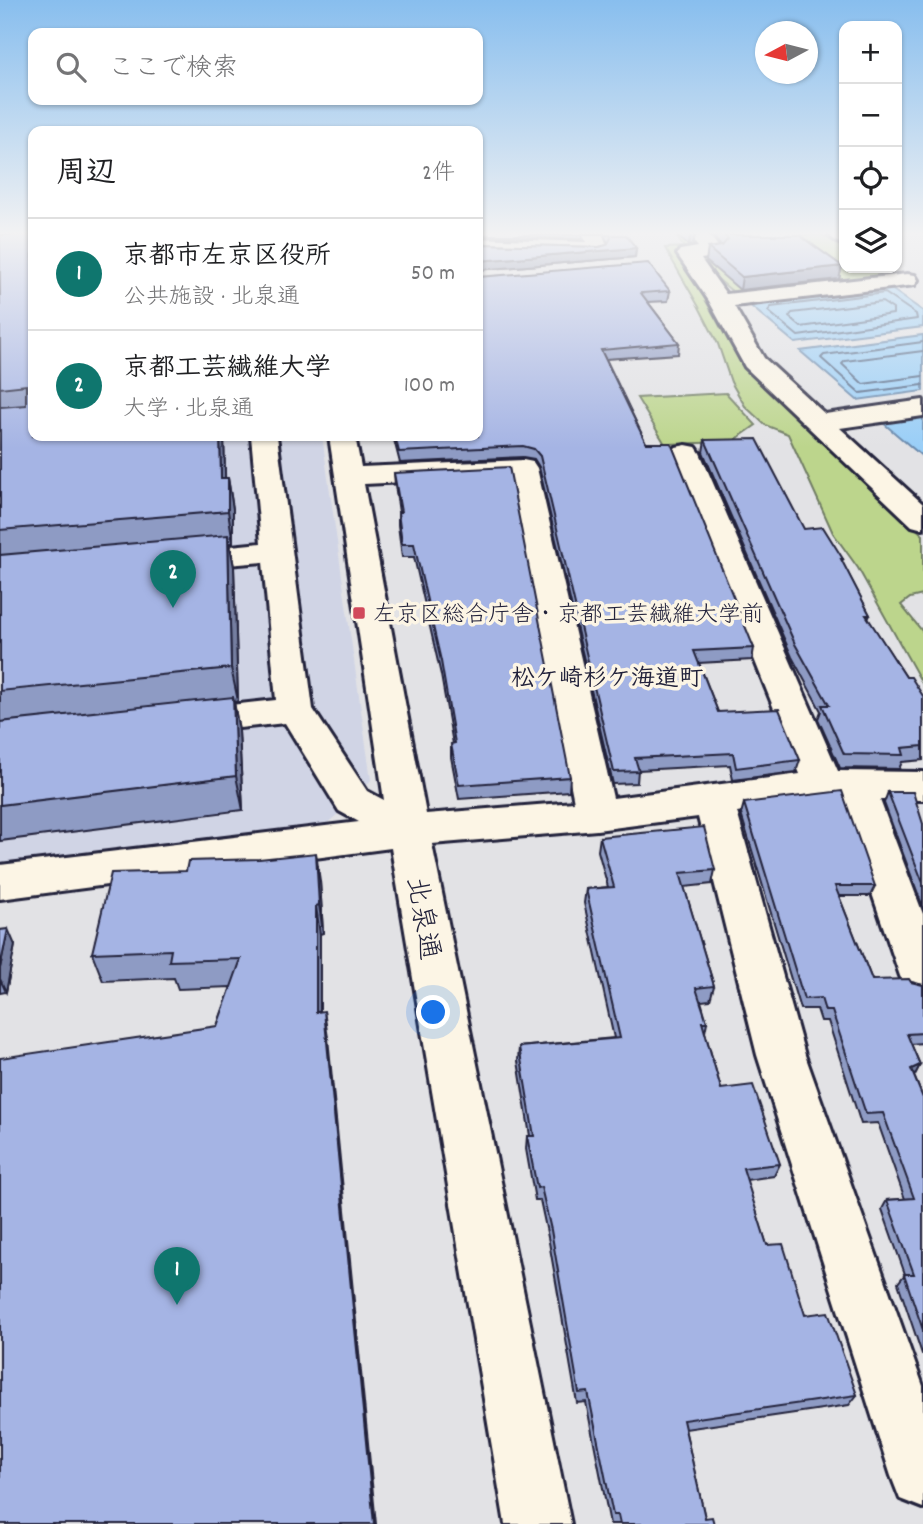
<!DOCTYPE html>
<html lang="ja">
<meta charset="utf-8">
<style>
body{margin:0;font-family:Dekko,"Klee One",sans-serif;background:#f2f2f2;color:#202124}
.controls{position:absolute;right:21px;top:21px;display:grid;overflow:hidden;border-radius:14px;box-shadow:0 2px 5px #0004}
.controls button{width:63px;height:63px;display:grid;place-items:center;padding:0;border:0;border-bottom:2px solid #e0e0e0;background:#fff;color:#202124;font:35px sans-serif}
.compass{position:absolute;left:755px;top:21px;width:63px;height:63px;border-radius:50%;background:#fff;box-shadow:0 2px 5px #0004;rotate:263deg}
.you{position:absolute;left:434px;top:1013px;width:24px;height:24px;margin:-18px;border:5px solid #fff;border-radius:50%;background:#1a73e8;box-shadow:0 0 0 10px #1a73e833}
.badge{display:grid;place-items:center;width:46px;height:46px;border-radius:50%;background:#0f766e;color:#fff;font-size:23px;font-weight:700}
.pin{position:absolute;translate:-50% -58px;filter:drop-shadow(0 2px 4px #0008)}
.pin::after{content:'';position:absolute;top:37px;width:24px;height:21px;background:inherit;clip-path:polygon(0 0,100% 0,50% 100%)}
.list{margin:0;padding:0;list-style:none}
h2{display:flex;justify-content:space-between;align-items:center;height:91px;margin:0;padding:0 28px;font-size:30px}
h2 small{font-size:23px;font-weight:400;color:#757577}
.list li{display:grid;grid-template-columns:46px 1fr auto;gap:21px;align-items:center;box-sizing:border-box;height:112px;padding:0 28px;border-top:2px solid #e0e0e0}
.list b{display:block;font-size:26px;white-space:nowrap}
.list p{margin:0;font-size:23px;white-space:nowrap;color:#757577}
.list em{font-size:23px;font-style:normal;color:#757577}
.icon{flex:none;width:38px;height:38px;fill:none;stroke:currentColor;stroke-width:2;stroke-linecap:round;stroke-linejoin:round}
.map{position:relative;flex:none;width:923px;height:1524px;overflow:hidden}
.search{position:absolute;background:#fff;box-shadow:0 2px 5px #0004;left:28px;top:28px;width:455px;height:77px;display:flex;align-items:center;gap:18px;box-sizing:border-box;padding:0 24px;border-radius:14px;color:#757577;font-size:26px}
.panel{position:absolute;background:#fff;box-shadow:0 2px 5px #0004;left:28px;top:126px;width:455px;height:315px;border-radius:14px}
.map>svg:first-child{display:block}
.built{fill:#d0d4e5}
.green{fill:#bcd58c;stroke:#6f7c64;stroke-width:2}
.water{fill:#99cef7;stroke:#6989ac;stroke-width:2}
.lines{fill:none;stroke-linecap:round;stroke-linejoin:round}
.shore{stroke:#526786;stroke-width:2}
.minor-casing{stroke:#22223b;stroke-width:6}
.minor{fill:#fcf5e5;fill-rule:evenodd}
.wall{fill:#8e9bc4;stroke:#22223b;stroke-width:2}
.shaded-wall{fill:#747ea0;stroke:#22223b;stroke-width:2}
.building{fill:#a5b4e4;stroke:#22223b;stroke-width:2}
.poi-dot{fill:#d1495b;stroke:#fcf5e5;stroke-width:2.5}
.labels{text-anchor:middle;stroke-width:7;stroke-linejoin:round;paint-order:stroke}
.poi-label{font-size:23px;fill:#22223b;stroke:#fcf5e5;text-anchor:start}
.neighbourhood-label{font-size:24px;font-weight:bold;fill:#22223b;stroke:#fcf5e5}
.near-street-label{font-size:28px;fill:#22223b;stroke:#fcf5e5}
</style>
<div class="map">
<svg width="923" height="1524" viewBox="0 0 923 1524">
<rect width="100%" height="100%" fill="#e2e2e5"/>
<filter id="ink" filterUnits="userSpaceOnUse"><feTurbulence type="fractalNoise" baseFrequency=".0143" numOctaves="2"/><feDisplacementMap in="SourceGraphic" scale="14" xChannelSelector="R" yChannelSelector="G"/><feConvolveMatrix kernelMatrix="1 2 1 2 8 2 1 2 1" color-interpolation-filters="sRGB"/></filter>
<g filter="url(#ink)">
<path class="built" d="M 0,235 L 33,436 L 322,436 L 371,780 L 353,801 L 324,826 L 0,866 Z"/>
<path class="green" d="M 675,235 L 681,235 L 690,247 L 677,249 L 741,364 L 923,535 L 923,595 L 910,598 L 901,605 L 923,632 L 923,685 L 858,568 L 833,533 L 788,434 L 765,425 L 745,406 L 731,382 L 718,344 L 699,307 L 665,248 L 684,247 Z
M 801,235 L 823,235 L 844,249 L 844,268 L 872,268 L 882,275 L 881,278 L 741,294 L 733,292 L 698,262 L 702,259 L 728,256 L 717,247 L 721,243 Z
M 726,393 L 756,425 L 732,442 L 665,444 L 637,398 Z"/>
<path class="water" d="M 887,286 L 923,311 L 923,327 L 795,343 L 747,303 Z
M 923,335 L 923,391 L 857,400 L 800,351 Z
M 923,416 L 923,457 L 882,422 Z"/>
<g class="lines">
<path class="shore" d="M 885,293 L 916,314 L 917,319 L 798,336 L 768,311 L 771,307 Z
M 882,302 L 893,309 L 893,314 L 801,327 L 789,317 L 792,313 Z
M 923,342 L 824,355 L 821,358 L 860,393 L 923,385
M 923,351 L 845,361 L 842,364 L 863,384 L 923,376"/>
<g class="minor-casing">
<path id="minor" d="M 583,235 L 603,235 L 608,248 L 605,252 L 598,254 L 478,250 L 478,238 L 586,242 Z
M 692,235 L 709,235 L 723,252 L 720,256 L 701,259 L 726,294 L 907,274 L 915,275 L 918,280 L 915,285 L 907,286 L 734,306 L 764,358 L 825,414 L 923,400 L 923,416 L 840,428 L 923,504 L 923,529 L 912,526 L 745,367 L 709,301 L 677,254 L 680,250 L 698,247 L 690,237 Z
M 829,235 L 844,235 L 844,244 L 837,242 Z
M 251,436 L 277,436 L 313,709 L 367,791 L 384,800 L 329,436 L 355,436 L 361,467 L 523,460 L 533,462 L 537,468 L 613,798 L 800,774 L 672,453 L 676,447 L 686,445 L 696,447 L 700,453 L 838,771 L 923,772 L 923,800 L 880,800 L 923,914 L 923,995 L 907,990 L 900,976 L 840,799 L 824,799 L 737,812 L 805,1055 L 923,1386 L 923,1508 L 900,1499 L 891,1476 L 757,1055 L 698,817 L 597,830 L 432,844 L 571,1524 L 505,1524 L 391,848 L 0,899 L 0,865 L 359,822 L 339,811 L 285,723 L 186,734 L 173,731 L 167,722 L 173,713 L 186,710 L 276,700 L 263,562 L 180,569 L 169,567 L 164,560 L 169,553 L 180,551 L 261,543 ZM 511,477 L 574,802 L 426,814 L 364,484 Z"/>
</g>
<use href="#minor" class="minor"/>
</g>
<path class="wall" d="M 0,235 L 33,235 L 33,436 L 224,436 L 225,478 L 228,478 L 233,509 L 233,543 L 230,543 L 234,567 L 238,701 L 234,702 L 239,731 L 243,810 L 0,841 Z
M 478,235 L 582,235 L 582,239 L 478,236 Z
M 604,235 L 626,235 L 636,248 L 635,257 L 478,270 L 478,244 L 599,247 L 607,245 L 608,243 Z
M 676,235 L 695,235 L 693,245 L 689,246 Z
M 712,235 L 799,235 L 842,266 L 839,279 L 740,290 L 706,261 L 708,248 L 721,246 Z
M 478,277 L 670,291 L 668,301 L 648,302 L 679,343 L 678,354 L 606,359 L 646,443 L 754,648 L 752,660 L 699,663 L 718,712 L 800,760 L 796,772 L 733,780 L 730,765 L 638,770 L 637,783 L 613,784 L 539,467 L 534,459 L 523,457 L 400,463 L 393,436 L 478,436 Z
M 705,440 L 804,529 L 843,559 L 842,562 L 870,615 L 868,619 L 906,677 L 923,696 L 923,760 L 902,762 L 899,769 L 840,768 L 818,719 L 821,711 L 792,657 L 703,452 Z
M 394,473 L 570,777 L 569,791 L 459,799 L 451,757 L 451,744 L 453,744 L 441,675 L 414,557 L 402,557 L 398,525 L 398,512 L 399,512 L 395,485 Z
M 888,792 L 923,824 L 923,907 L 884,803 Z
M 744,803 L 875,886 L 870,896 L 839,896 L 872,980 L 911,982 L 923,985 L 923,1043 L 911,1044 L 920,1065 L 914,1076 L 923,1098 L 923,1354 L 922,1354 L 898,1283 L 905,1274 L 882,1209 L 887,1200 L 905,1199 L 878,1123 L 861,1124 L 828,1021 L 821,1021 L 817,1009 L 800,1009 L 741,814 Z
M 600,837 L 715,870 L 712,884 L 684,887 L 714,986 L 710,1000 L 701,1001 L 707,1022 L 705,1032 L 721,1089 L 780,1164 L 774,1176 L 746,1180 L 767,1245 L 805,1315 L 857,1395 L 849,1405 L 685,1429 L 705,1518 L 714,1524 L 610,1524 L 586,1402 L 577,1403 L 549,1242 L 540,1200 L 535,1200 L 526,1149 L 527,1136 L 530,1136 L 518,1061 L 519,1047 L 614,1038 L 584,903 L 586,889 L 608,887 L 598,851 Z
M 320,881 L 323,933 L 320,934 L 320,1011 L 328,1038 L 217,1026 L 231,987 L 178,989 L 174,978 L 103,981 L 92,953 Z
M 0,930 L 15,945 L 6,992 L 0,993 Z"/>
<path class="shaded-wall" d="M 690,235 L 695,235 L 693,245 L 689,246 Z
M 636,248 L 635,257 L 478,270 L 478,261 Z
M 842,266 L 839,279 L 740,290 L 742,277 Z
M 220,436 L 224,436 L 226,509 L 221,478 Z
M 228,478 L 233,509 L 233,543 L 228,511 Z
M 228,535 L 234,567 L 238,701 L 231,668 Z
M 233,697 L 239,731 L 243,810 L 236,776 Z
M 316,853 L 320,881 L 323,933 L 319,905 Z
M 316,906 L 320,934 L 320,1039 L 316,1012 Z
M 8,929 L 15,945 L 6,992 L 0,979 L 0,968 Z
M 324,1011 L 328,1038 L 376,1524 L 374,1524 Z
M 920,1065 L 915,1075 L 906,1079 L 911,1069 Z"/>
<path class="building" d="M 0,235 L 33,235 L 33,436 L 220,436 L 221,478 L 228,478 L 228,511 L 0,530 L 0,407 L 26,405 L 26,385 L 0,388 Z
M 610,235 L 626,235 L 636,248 L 478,261 L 478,242 L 478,244 L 599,247 L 607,245 L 611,238 Z
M 724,235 L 799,235 L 842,266 L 742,277 L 708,248 L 722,246 L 728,239 Z
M 648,263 L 670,291 L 641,293 L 679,343 L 601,350 L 646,443 L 671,443 L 754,648 L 694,651 L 718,712 L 779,709 L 800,760 L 736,768 L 733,753 L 635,758 L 639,771 L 614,772 L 540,456 L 534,449 L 523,446 L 399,452 L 395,436 L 478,436 L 478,277 Z
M 757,439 L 804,529 L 823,527 L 843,559 L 841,559 L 870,615 L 866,615 L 906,677 L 911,677 L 923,696 L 923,746 L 902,748 L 904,755 L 844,754 L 822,705 L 829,705 L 795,644 L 705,440 Z
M 509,467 L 570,777 L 459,785 L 451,744 L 455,743 L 441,661 L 414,544 L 402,544 L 398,512 L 401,512 L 394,473 Z
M 228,535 L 231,668 L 0,691 L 0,555 Z
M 233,697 L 236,776 L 0,805 L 0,722 Z
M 842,791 L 875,886 L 835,886 L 872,980 L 909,979 L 911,982 L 923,985 L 923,1033 L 907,1034 L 920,1065 L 911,1069 L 923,1098 L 923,1330 L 904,1274 L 914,1274 L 887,1200 L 914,1198 L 883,1113 L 866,1114 L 832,1011 L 825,1011 L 821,998 L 804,999 L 744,803 Z
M 888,792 L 913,792 L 923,824 L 923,883 Z
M 704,827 L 715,870 L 680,873 L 714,986 L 696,988 L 707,1022 L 702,1022 L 721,1089 L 753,1085 L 780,1164 L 743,1168 L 767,1245 L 783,1244 L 805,1315 L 828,1312 L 857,1395 L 683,1420 L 705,1518 L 712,1517 L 714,1524 L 620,1524 L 618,1515 L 613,1515 L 588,1392 L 579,1393 L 551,1230 L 541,1187 L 537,1188 L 527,1136 L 534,1136 L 519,1047 L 620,1038 L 586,889 L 614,887 L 600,837 Z
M 316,853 L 319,905 L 316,906 L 316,1012 L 324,1011 L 374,1524 L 0,1524 L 0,1058 L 217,1026 L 241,959 L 169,961 L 171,950 L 92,953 L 111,873 L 186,871 L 188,861 L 259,859 Z
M 8,929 L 0,968 L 0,930 Z"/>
</g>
<linearGradient id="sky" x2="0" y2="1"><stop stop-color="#88beee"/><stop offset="0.52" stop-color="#f2f2f3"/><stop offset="1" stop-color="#f2f2f3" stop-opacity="0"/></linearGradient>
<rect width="923" height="448" fill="url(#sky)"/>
<rect class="poi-dot" x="352" y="606" width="14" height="14" rx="3.5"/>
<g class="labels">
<g class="poi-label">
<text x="373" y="621">左京区総合庁舎・京都工芸繊維大学前</text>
</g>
<g class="neighbourhood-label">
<text x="607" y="685">松ケ崎杉ケ海道町</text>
</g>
<g class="near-street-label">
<text transform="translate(425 918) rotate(80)" y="10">北泉通</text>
</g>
</g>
</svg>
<div class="controls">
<button>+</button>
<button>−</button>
<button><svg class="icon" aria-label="locate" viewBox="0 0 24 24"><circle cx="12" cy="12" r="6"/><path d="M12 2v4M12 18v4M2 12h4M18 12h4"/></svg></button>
<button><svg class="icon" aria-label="layers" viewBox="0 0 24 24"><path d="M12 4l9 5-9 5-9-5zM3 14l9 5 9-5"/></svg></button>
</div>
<svg class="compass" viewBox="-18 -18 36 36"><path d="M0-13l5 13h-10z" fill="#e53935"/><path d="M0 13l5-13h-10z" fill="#757577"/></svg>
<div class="you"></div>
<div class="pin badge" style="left:177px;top:1305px">1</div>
<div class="pin badge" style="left:173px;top:608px">2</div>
<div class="search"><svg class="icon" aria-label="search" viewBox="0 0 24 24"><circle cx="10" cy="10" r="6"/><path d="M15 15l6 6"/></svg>ここで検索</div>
<section class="panel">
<h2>周辺<small>2件</small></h2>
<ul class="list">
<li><span class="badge">1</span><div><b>京都市左京区役所</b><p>公共施設 · 北泉通</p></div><em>50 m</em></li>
<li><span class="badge">2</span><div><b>京都工芸繊維大学</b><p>大学 · 北泉通</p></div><em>100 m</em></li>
</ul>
</section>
</div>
